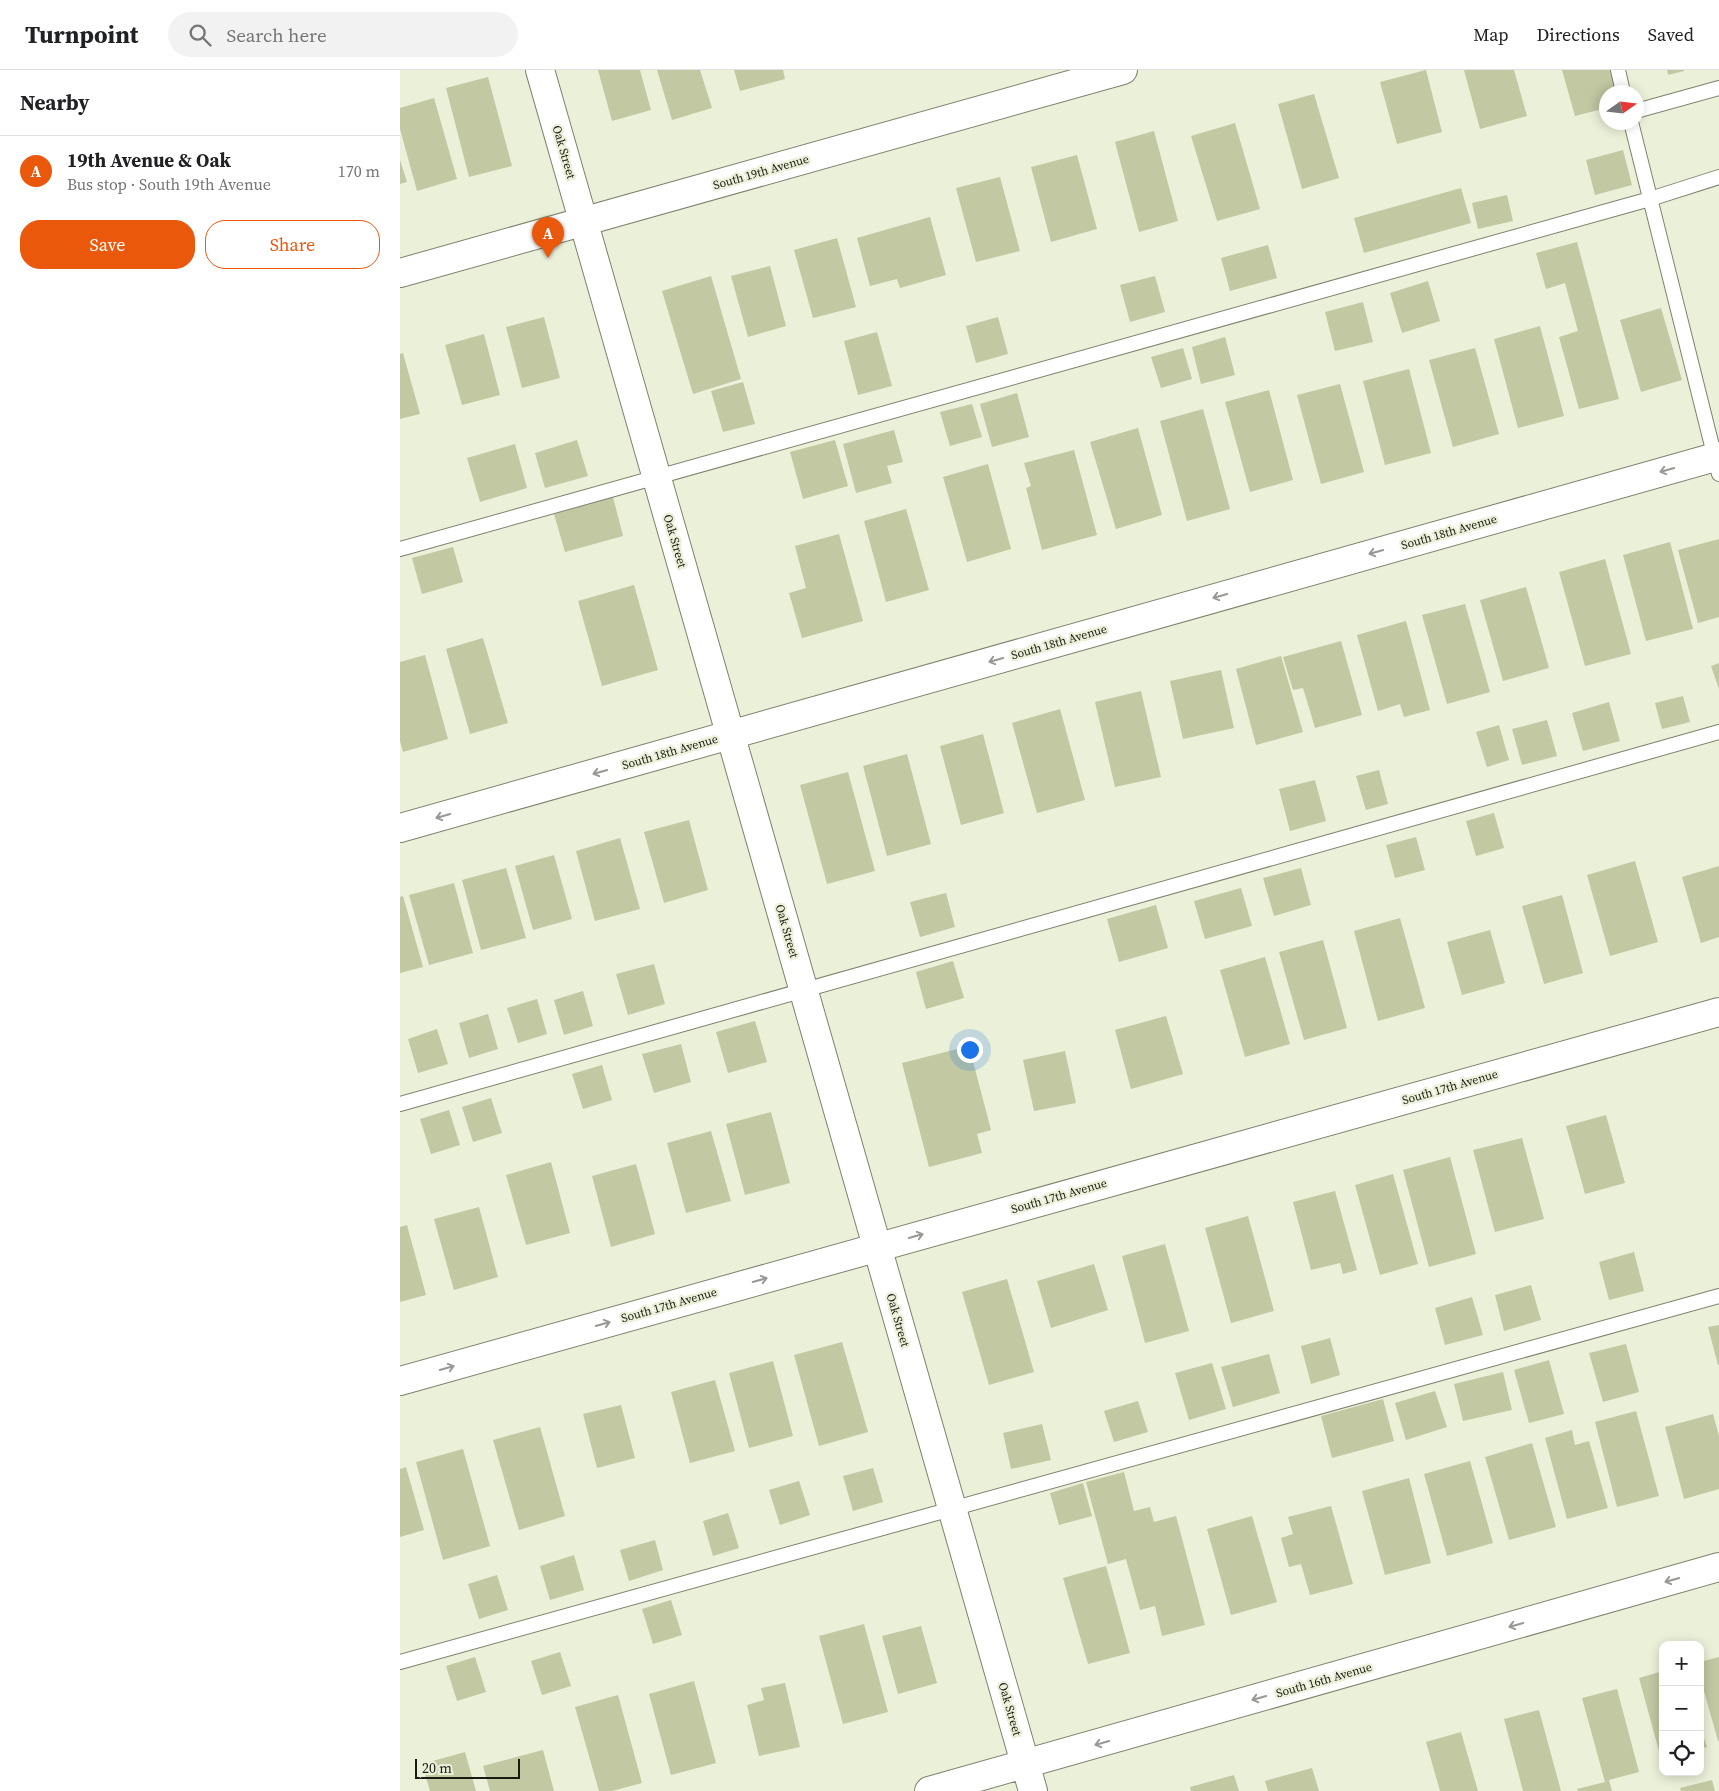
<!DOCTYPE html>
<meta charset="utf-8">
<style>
body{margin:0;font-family:"Source Serif 4",serif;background:#f2f2f2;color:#202124}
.controls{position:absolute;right:15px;bottom:15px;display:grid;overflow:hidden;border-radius:10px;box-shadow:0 2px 12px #0003}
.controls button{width:45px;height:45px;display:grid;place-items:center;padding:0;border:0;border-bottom:1px solid #e0e0e0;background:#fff;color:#202124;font:25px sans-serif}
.compass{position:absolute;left:1199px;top:15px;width:45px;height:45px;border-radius:50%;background:#fff;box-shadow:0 2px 12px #0003;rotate:76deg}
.scale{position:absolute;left:15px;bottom:12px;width:105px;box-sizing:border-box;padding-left:5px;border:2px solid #191a12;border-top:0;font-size:14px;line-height:18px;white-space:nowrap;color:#191a12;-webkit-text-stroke:4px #ebf0d9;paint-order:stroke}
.you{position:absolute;left:569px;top:979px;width:18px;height:18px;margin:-12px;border:4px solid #fff;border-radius:50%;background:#1a73e8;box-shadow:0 0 0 8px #1a73e833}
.badge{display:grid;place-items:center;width:32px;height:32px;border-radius:50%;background:#ea580c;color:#fff;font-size:16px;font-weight:700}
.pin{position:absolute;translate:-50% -41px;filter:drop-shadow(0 1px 2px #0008)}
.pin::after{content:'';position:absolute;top:26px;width:18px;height:15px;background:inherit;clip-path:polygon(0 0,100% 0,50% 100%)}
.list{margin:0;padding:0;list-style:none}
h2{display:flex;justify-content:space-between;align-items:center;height:65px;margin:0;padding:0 20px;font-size:21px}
h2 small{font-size:16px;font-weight:400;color:#757577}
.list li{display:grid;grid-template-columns:32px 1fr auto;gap:15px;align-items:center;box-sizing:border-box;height:70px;padding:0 20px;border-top:1px solid #e0e0e0}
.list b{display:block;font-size:19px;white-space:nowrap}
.list p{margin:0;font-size:16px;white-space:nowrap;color:#757577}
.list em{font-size:16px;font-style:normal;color:#757577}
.actions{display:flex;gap:10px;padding:15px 20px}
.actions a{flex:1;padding:11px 0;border:1px solid #ea580c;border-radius:20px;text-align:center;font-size:18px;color:#ea580c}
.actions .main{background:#ea580c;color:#fff}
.icon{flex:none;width:28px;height:28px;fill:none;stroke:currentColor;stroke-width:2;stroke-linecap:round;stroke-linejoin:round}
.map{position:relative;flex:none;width:1319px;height:1721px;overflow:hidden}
header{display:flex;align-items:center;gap:30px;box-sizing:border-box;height:70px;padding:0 25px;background:#fff;border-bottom:1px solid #e0e0e0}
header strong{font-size:24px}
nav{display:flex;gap:28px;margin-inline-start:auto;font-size:18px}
.search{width:350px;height:45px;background:#f2f2f2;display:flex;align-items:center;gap:12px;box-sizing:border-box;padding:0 18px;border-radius:28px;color:#757577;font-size:19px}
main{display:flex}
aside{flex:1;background:#fff}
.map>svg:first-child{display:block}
.building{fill:#c1c8a2}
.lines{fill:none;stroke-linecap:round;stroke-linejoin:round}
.service-casing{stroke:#7e826d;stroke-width:16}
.minor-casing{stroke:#7e826d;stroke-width:30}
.service{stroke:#fff;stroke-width:14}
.minor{stroke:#fff;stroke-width:28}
.oneway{stroke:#989894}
.labels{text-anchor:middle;stroke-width:4.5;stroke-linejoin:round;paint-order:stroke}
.street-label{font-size:12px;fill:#191a12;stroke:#ebf0d9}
</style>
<header>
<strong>Turnpoint</strong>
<div class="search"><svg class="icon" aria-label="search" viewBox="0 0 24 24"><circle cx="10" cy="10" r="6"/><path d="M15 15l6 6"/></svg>Search here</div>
<nav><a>Map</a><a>Directions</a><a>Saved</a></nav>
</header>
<main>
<aside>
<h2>Nearby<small></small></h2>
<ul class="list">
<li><span class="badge">A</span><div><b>19th Avenue &amp; Oak</b><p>Bus stop · South 19th Avenue</p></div><em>170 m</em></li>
</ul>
<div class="actions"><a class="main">Save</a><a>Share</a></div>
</aside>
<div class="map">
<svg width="1319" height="1721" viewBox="0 0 1319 1721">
<rect width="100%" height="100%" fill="#ebf0d9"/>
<path class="building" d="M 198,0 L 240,0 L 251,40 L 212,51 Z
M 257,0 L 300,0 L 312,38 L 272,50 Z
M 334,0 L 383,0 L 385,9 L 340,21 Z
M 1026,0 L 1042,62 L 997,74 L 980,12 Z
M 1064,0 L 1114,0 L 1127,46 L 1080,59 Z
M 1162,0 L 1211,0 L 1217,22 L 1206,22 L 1206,38 L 1175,46 Z
M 1267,0 L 1284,0 L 1284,1 L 1268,5 Z
M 88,7 L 112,96 L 69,107 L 46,18 Z
M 914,24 L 939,108 L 902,119 L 878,34 Z
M 34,28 L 57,109 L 17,121 L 0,59 L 0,38 Z
M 835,53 L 860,139 L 817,151 L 791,66 Z
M 754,61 L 778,151 L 739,162 L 715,72 Z
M 1223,80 L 1232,115 L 1195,125 L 1186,90 Z
M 677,85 L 697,159 L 651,172 L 631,97 Z
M 0,90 L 7,112 L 0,114 Z
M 600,107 L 620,181 L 576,192 L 556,118 Z
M 1061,118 L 1071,153 L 964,183 L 954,148 Z
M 1107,125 L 1113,151 L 1078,159 L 1072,133 Z
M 530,147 L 546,205 L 500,218 L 497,209 L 470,216 L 457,168 Z
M 437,168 L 456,237 L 413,248 L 394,180 Z
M 1177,172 L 1219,329 L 1179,339 L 1159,267 L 1178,261 L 1165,213 L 1146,219 L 1136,183 Z
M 868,175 L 877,208 L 830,221 L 821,188 Z
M 370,196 L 386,256 L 348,267 L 331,206 Z
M 311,206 L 341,309 L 293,324 L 262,221 Z
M 755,206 L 765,242 L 730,252 L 720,215 Z
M 1028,211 L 1040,251 L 1002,263 L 990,223 Z
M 963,232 L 973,272 L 935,281 L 925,242 Z
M 1261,238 L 1282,310 L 1241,322 L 1220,250 Z
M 144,247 L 160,308 L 122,318 L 106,257 Z
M 598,247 L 608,284 L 576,293 L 566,256 Z
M 1140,256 L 1164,346 L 1118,358 L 1094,269 Z
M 477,262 L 492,316 L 458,325 L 444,271 Z
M 84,264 L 100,325 L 62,335 L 45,275 Z
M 825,267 L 835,305 L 801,314 L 792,277 Z
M 783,278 L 792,309 L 761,318 L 751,287 Z
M 1075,278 L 1099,364 L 1053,377 L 1029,290 Z
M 3,283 L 20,344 L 0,349 L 0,284 Z
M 1009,299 L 1031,383 L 985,395 L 963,311 Z
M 343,312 L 355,354 L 323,362 L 311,321 Z
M 940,314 L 964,402 L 921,414 L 897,325 Z
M 869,320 L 893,410 L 850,422 L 825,332 Z
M 617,323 L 629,367 L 592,377 L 580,334 Z
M 572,334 L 582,367 L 550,376 L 540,342 Z
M 803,339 L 830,439 L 787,451 L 760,351 Z
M 738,358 L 762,445 L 716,459 L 690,372 Z
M 494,360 L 503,392 L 487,396 L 492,413 L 456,423 L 443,374 Z
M 177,370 L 188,406 L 145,418 L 135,383 Z
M 435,370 L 448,416 L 403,429 L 390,382 Z
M 115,374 L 127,418 L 80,432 L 67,388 Z
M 674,380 L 697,465 L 642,480 L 626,418 L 631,416 L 624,393 Z
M 588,394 L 611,479 L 567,492 L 543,407 Z
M 213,427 L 223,466 L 165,482 L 154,444 Z
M 506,439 L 529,520 L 486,532 L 464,451 Z
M 439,464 L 463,551 L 402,568 L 389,523 L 406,518 L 395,476 Z
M 1319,469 L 1319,547 L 1298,553 L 1278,480 Z
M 1270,472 L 1293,559 L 1246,571 L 1223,485 Z
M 53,477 L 63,512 L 22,524 L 12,488 Z
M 1205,489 L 1231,584 L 1185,596 L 1159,502 Z
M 234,515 L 258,600 L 202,616 L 178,531 Z
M 1126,517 L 1149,598 L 1103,611 L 1080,530 Z
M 1065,534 L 1090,622 L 1047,634 L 1022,545 Z
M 1006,551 L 1030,640 L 1004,647 L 1000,634 L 978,641 L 957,565 Z
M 83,568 L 108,653 L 70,664 L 46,579 Z
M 941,571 L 962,645 L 915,658 L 903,618 L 893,620 L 883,587 Z
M 25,585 L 48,669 L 3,682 L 0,671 L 0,592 Z
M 881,586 L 903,662 L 856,675 L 836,599 Z
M 1319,593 L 1319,619 L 1311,596 Z
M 821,600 L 834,658 L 783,669 L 770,611 Z
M 741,621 L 761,707 L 715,717 L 695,632 Z
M 1283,626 L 1290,652 L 1262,659 L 1255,633 Z
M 1209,632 L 1220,671 L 1183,681 L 1172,643 Z
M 660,639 L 685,730 L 637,743 L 612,653 Z
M 1147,650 L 1157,686 L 1122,695 L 1112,659 Z
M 1099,655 L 1109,690 L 1087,697 L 1076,662 Z
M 583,664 L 604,743 L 561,755 L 540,676 Z
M 507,684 L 531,774 L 487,786 L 463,696 Z
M 979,700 L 988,734 L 966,740 L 956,706 Z
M 448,702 L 475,801 L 427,814 L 400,715 Z
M 915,710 L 926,751 L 890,761 L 879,719 Z
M 1094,743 L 1104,778 L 1076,786 L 1066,751 Z
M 289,750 L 308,820 L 264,833 L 244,762 Z
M 1016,767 L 1025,800 L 995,808 L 986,775 Z
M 220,768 L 240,839 L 195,851 L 176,781 Z
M 154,785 L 172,849 L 133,860 L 115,796 Z
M 1235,791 L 1258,872 L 1210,886 L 1187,805 Z
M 1319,796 L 1319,867 L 1301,873 L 1282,807 Z
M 106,798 L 126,868 L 81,880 L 62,810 Z
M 901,798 L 911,835 L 874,846 L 863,808 Z
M 54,813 L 73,883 L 29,895 L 9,825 Z
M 841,818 L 852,856 L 805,869 L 794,831 Z
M 546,823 L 555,857 L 520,867 L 510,832 Z
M 1162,825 L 1183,903 L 1144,914 L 1122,836 Z
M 3,826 L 23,897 L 0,903 L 0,827 Z
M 756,835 L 768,878 L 719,892 L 707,849 Z
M 1000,848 L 1025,938 L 978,951 L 954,861 Z
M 1090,860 L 1105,913 L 1062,925 L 1047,872 Z
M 923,870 L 947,958 L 904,970 L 879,882 Z
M 865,887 L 890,974 L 845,987 L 820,900 Z
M 553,891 L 564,928 L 526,939 L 516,902 Z
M 254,894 L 265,934 L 228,945 L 216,904 Z
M 183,921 L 193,956 L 164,965 L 154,930 Z
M 137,929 L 147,964 L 118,973 L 107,938 Z
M 88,944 L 98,979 L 69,988 L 59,953 Z
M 766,946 L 783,1004 L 731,1019 L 715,960 Z
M 355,951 L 367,992 L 328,1003 L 316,962 Z
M 37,959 L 48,994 L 18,1003 L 8,969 Z
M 281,974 L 291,1012 L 254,1023 L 242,984 Z
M 569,976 L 591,1060 L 577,1064 L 582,1083 L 529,1097 L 502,993 Z
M 665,981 L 676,1033 L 634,1041 L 623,990 Z
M 202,995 L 212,1030 L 183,1039 L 172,1004 Z
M 91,1028 L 102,1063 L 73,1072 L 62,1037 Z
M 49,1040 L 60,1075 L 31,1084 L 20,1049 Z
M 371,1042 L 390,1113 L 345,1125 L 326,1054 Z
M 1206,1045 L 1225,1113 L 1185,1124 L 1166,1056 Z
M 311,1061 L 331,1131 L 286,1143 L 267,1073 Z
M 1122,1068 L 1144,1149 L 1095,1162 L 1073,1080 Z
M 1050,1087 L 1076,1184 L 1029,1197 L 1003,1100 Z
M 151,1092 L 170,1163 L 126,1175 L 106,1105 Z
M 236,1094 L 255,1164 L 211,1177 L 192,1106 Z
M 993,1104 L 1018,1194 L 980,1205 L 955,1115 Z
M 935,1121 L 957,1200 L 943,1204 L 940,1193 L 911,1200 L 893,1132 Z
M 79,1137 L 98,1207 L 54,1220 L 34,1149 Z
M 848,1146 L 874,1241 L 831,1253 L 805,1158 Z
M 7,1155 L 26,1225 L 0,1232 L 0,1157 Z
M 765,1174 L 789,1261 L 745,1273 L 722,1186 Z
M 1234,1182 L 1244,1221 L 1209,1230 L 1199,1192 Z
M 694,1194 L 708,1240 L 651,1258 L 637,1211 Z
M 607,1209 L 634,1302 L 589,1315 L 562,1222 Z
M 1131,1215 L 1141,1250 L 1104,1261 L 1095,1225 Z
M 1072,1227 L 1083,1265 L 1045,1275 L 1035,1238 Z
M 1319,1255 L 1319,1295 L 1318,1295 L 1308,1257 Z
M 930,1268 L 940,1305 L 911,1314 L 901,1276 Z
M 442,1272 L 468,1362 L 419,1376 L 394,1285 Z
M 1226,1274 L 1239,1322 L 1203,1332 L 1189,1283 Z
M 869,1284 L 880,1323 L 833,1337 L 821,1297 Z
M 1149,1290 L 1164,1344 L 1129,1353 L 1114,1300 Z
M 373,1291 L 393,1366 L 349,1378 L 329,1303 Z
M 812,1293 L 826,1339 L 789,1350 L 775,1303 Z
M 1103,1302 L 1112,1340 L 1063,1351 L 1054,1314 Z
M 315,1310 L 335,1381 L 290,1393 L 271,1322 Z
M 1035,1321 L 1047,1357 L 1006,1370 L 995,1333 Z
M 983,1329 L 994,1371 L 932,1388 L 921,1346 Z
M 738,1331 L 748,1362 L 714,1372 L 704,1341 Z
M 221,1335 L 235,1388 L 197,1398 L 183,1344 Z
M 1236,1341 L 1259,1426 L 1217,1437 L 1195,1352 Z
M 1313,1344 L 1319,1366 L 1319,1419 L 1284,1429 L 1265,1357 Z
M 642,1354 L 651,1390 L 611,1399 L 603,1363 Z
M 140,1357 L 165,1446 L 119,1460 L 93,1370 Z
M 1172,1360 L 1175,1375 L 1189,1371 L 1208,1438 L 1167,1449 L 1145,1368 Z
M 1132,1373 L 1156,1457 L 1109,1470 L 1085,1387 Z
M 63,1379 L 90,1476 L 43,1490 L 16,1392 Z
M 1070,1391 L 1093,1473 L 1047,1486 L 1024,1404 Z
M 6,1397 L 24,1460 L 0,1467 L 0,1399 Z
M 473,1398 L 483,1432 L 453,1441 L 443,1406 Z
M 724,1402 L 734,1441 L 750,1437 L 754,1452 L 776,1446 L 805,1555 L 762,1566 L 755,1536 L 740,1540 L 726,1489 L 708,1494 L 686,1412 Z
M 1009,1408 L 1031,1493 L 985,1505 L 962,1421 Z
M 399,1411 L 410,1445 L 380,1455 L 369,1420 Z
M 683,1413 L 692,1446 L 659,1455 L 650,1423 Z
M 931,1436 L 953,1514 L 910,1525 L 901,1494 L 889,1497 L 881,1468 L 893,1464 L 888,1447 Z
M 328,1443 L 339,1478 L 313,1486 L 303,1451 Z
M 852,1446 L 877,1532 L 831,1545 L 807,1459 Z
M 255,1470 L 263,1500 L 229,1511 L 220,1480 Z
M 174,1485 L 184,1520 L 150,1530 L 140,1496 Z
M 706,1496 L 730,1583 L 688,1594 L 663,1508 Z
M 97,1505 L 108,1540 L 79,1549 L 68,1514 Z
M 271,1530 L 282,1565 L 253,1574 L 242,1539 Z
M 464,1554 L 488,1642 L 443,1654 L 419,1566 Z
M 521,1556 L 537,1613 L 498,1624 L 482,1566 Z
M 160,1582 L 171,1616 L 142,1625 L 131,1591 Z
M 75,1587 L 86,1622 L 57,1631 L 46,1596 Z
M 1319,1587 L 1319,1671 L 1318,1671 L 1300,1607 L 1300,1592 Z
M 1263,1601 L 1263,1691 L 1262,1692 L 1239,1608 Z
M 294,1611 L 316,1693 L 271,1705 L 249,1624 Z
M 385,1613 L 400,1677 L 359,1686 L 347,1635 L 364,1630 L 361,1618 Z
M 1217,1619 L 1239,1702 L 1209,1710 L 1212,1721 L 1178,1721 L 1177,1719 L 1205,1712 L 1182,1628 Z
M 218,1625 L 242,1713 L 212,1721 L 199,1721 L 175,1637 Z
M 1139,1640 L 1161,1721 L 1123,1721 L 1104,1649 Z
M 1300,1656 L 1307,1677 L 1300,1679 Z
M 1061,1662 L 1078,1721 L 1040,1721 L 1026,1672 Z
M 143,1680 L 154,1721 L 90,1721 L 83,1696 Z
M 65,1682 L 76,1721 L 30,1721 L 22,1694 Z
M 912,1698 L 919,1721 L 868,1721 L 865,1711 Z
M 834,1705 L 839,1721 L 791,1721 L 790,1717 Z
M 1312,1710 L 1315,1721 L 1281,1721 L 1280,1718 Z"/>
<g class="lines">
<g class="service-casing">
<path id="service" d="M 1218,0 L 1223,22
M 1236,41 L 1319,18
M 1231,52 L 1319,404
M 0,479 L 1250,129 L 1319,107
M 0,1034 L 1319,662
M 0,1592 L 1319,1226"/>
</g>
<g class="minor-casing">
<path id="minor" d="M 140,0 L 633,1721
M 0,203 L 723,0
M 0,758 L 1319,386
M 0,1311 L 1319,942
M 529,1721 L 1319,1497"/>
</g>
<use href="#service" class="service"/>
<use href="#minor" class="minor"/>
</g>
<defs><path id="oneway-shaft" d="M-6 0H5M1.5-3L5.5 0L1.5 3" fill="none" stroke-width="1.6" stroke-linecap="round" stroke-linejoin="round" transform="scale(1.25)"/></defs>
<g class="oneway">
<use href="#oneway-shaft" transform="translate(1267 400) rotate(164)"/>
<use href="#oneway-shaft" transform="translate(976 482) rotate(164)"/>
<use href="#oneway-shaft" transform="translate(820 526) rotate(164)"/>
<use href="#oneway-shaft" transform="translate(596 590) rotate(164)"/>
<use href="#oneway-shaft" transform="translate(200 702) rotate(164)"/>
<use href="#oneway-shaft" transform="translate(43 746) rotate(164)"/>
<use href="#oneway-shaft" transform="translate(516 1166) rotate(-16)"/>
<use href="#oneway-shaft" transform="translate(360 1210) rotate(-16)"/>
<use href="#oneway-shaft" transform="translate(203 1254) rotate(-16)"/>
<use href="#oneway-shaft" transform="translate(47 1298) rotate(-16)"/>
<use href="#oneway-shaft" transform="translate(1272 1510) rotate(164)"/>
<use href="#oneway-shaft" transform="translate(1116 1555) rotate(164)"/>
<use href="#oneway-shaft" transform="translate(859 1628) rotate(164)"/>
<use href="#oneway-shaft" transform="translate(702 1673) rotate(164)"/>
</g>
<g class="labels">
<g class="street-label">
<text transform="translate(164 82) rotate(74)" y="4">Oak Street</text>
<text transform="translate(361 102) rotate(-16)" y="4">South 19th Avenue</text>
<text transform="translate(1049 462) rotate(-16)" y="4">South 18th Avenue</text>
<text transform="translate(275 471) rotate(74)" y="4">Oak Street</text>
<text transform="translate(659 572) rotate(-16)" y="4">South 18th Avenue</text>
<text transform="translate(270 682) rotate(-16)" y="4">South 18th Avenue</text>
<text transform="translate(387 861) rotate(74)" y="4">Oak Street</text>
<text transform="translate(1050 1017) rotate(-16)" y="4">South 17th Avenue</text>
<text transform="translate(659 1126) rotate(-16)" y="4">South 17th Avenue</text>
<text transform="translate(269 1235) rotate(-16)" y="4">South 17th Avenue</text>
<text transform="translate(498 1250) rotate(74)" y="4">Oak Street</text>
<text transform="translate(924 1610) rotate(-16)" y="4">South 16th Avenue</text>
<text transform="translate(610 1639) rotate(74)" y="4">Oak Street</text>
</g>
</g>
</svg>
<div class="controls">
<button>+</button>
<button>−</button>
<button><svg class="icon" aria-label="locate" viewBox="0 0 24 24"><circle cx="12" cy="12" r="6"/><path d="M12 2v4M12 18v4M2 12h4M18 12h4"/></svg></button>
</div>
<svg class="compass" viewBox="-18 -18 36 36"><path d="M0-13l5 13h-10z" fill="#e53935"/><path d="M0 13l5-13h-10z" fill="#757577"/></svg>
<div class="scale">20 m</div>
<div class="you"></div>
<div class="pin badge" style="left:148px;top:188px">A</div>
</div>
</main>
